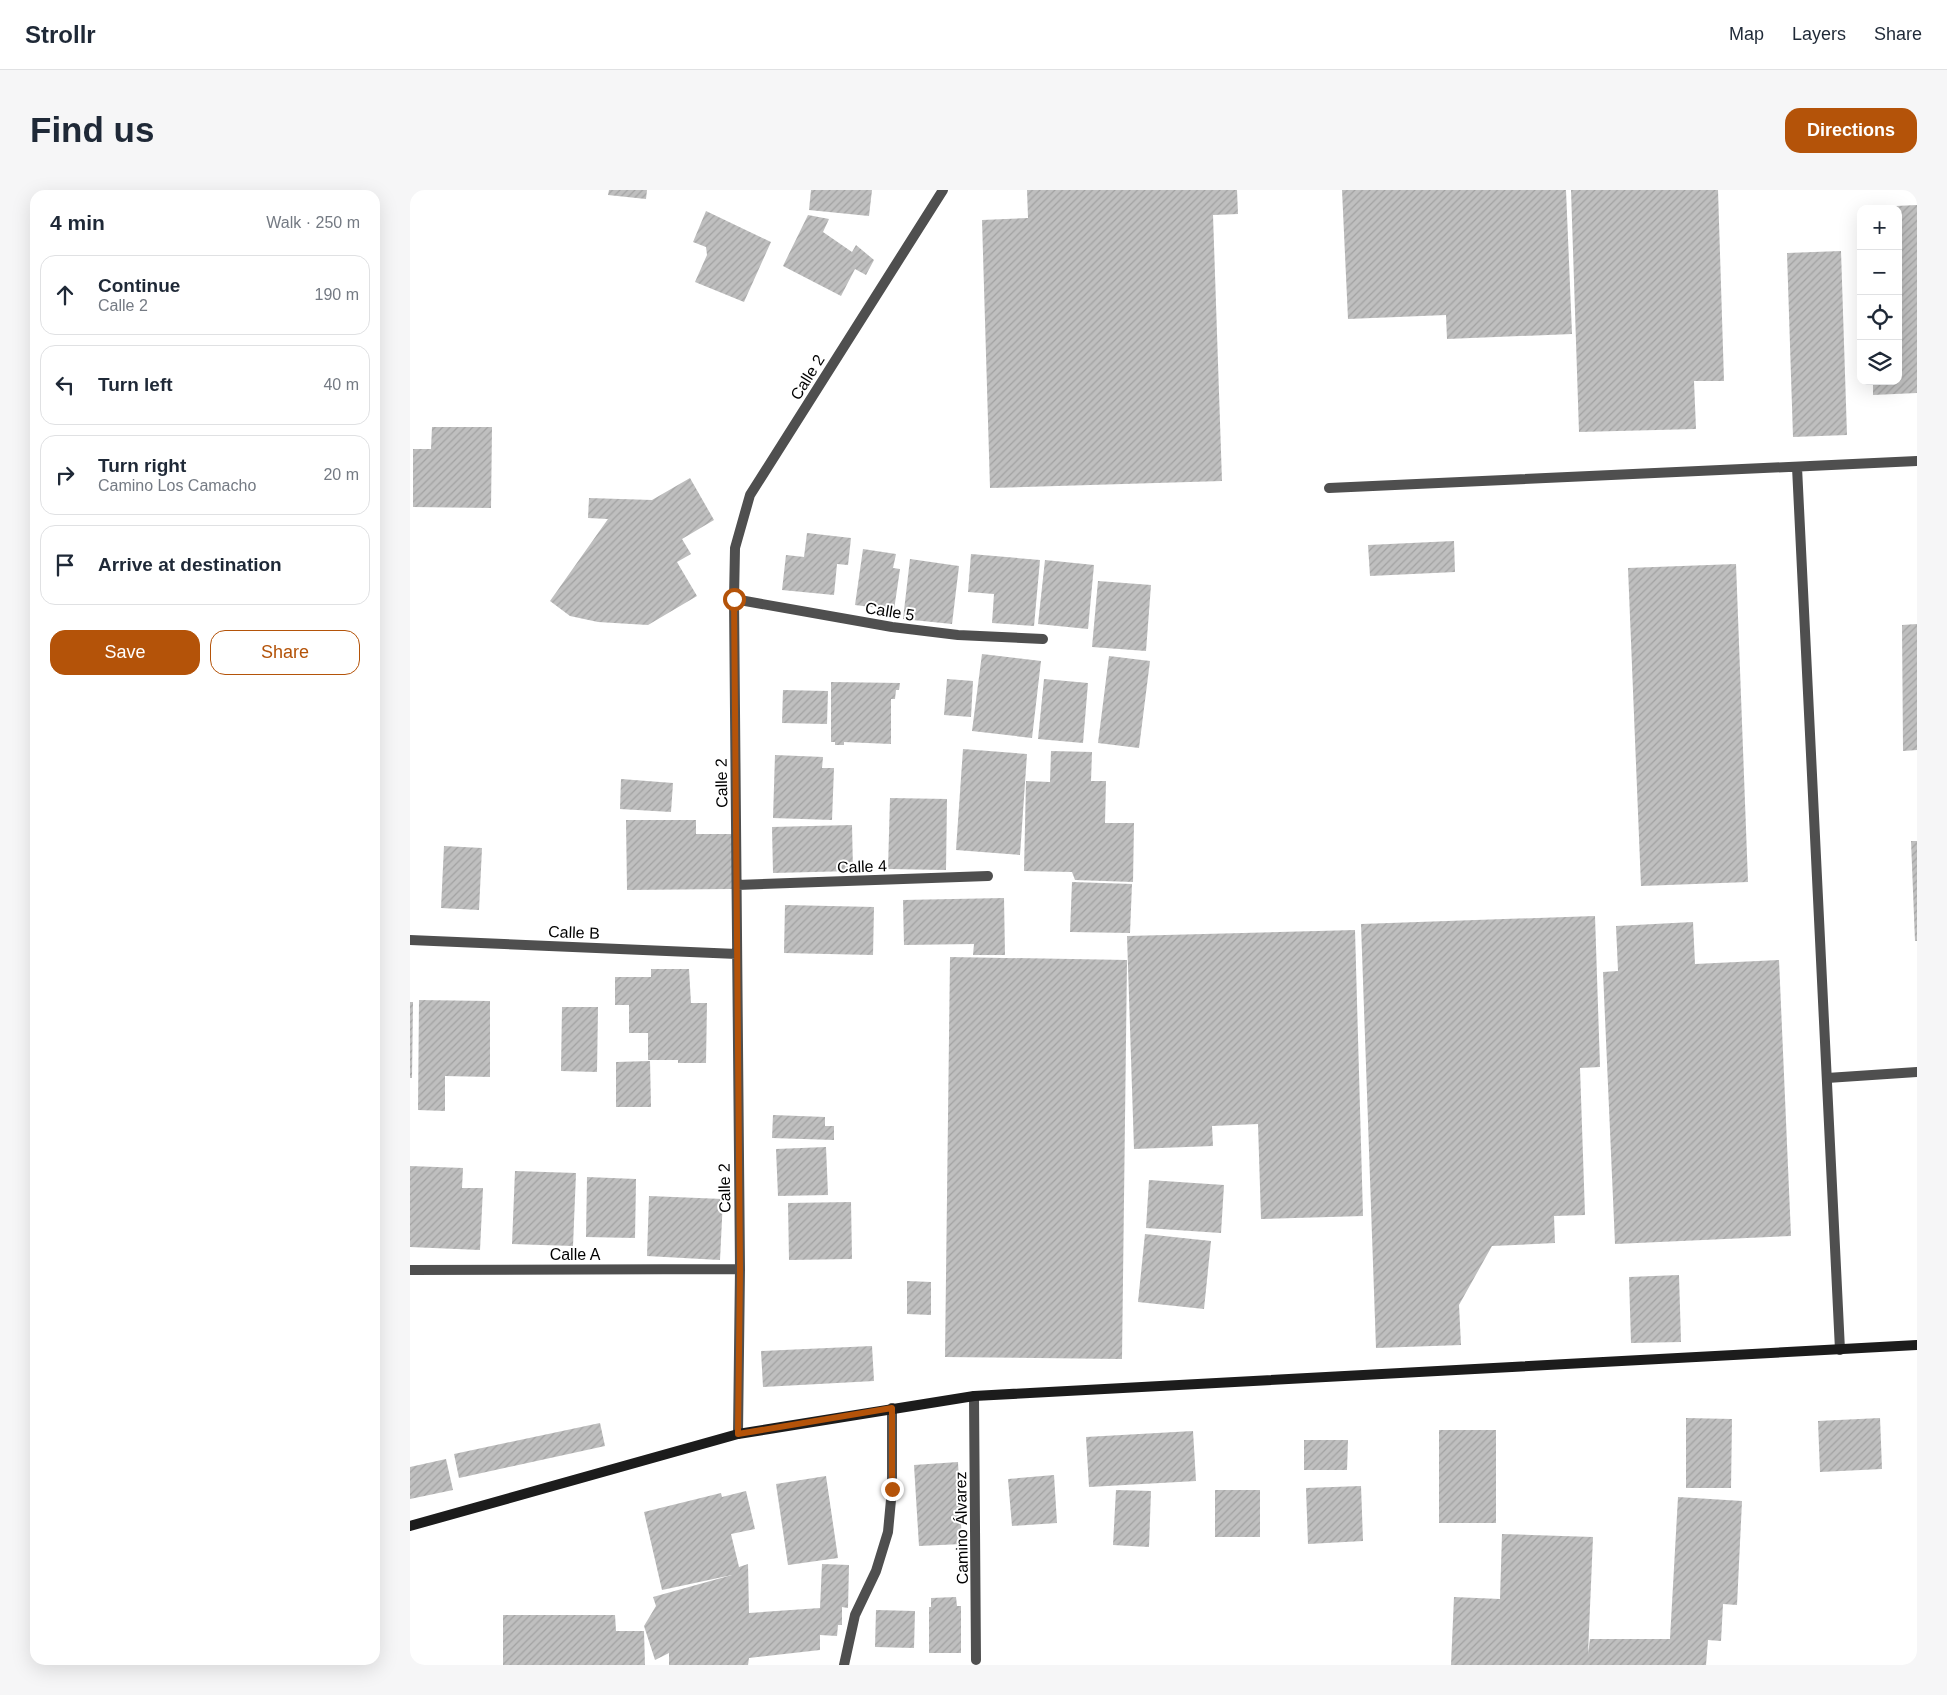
<!DOCTYPE html>
<meta charset="utf-8">
<style>
body{margin:0;font-family:Helvetica,sans-serif;background:#f6f6f7;color:#1f2937}
.controls{position:absolute;right:15px;top:15px;display:grid;overflow:hidden;border-radius:10px;box-shadow:0 5px 20px #0002}
.controls button{width:45px;height:45px;display:grid;place-items:center;padding:0;border:0;border-bottom:1px solid #e0e1e3;background:#fff;color:#1f2937;font:25px sans-serif}
.stop{position:absolute;width:15px;height:15px;margin:-11px;border:4px solid #b45309;border-radius:50%;background:#fff}
.stop.end{background:#b45309;border-color:#fff;box-shadow:0 1px 5px #0008}
.list{margin:0;padding:0;list-style:none}
h2{display:flex;justify-content:space-between;align-items:center;height:65px;margin:0;padding:0 20px;font-size:21px}
h2 small{font-size:16px;font-weight:400;color:#747a83}
.list li{display:grid;grid-template-columns:32px 1fr auto;gap:15px;align-items:center;box-sizing:border-box;height:80px;margin:0 10px 10px;padding:0 10px;border:1px solid #e0e1e3;border-radius:15px}
.list b{display:block;font-size:19px;white-space:nowrap}
.list p{margin:0;font-size:16px;white-space:nowrap;color:#747a83}
.list em{font-size:16px;font-style:normal;color:#747a83}
.actions{display:flex;gap:10px;padding:15px 20px}
.actions a{flex:1;padding:11px 0;border:1px solid #b45309;border-radius:15px;text-align:center;font-size:18px;color:#b45309}
.actions .main{background:#b45309;color:#fff}
.icon{flex:none;width:28px;height:28px;fill:none;stroke:currentColor;stroke-width:2;stroke-linecap:round;stroke-linejoin:round}
.map{position:relative;flex:none;width:1507px;height:1475px;overflow:hidden;border-radius:15px}
header{display:flex;align-items:center;gap:30px;box-sizing:border-box;height:70px;padding:0 25px;background:#fff;border-bottom:1px solid #e0e1e3}
header strong{font-size:24px}
nav{display:flex;gap:28px;margin-inline-start:auto;font-size:18px}
.intro{display:flex;align-items:center;justify-content:space-between;box-sizing:border-box;height:120px;padding:0 30px}
h1{margin:0;font-size:35px}
.button{padding:12px 22px;border-radius:15px;background:#b45309;color:#fff;font-size:18px;font-weight:700}
main{display:flex;gap:30px;padding:0 30px}
aside{flex:1;background:#fff;border-radius:15px;box-shadow:0 5px 20px #0002}
.map>svg:first-child{display:block}
.building{fill:url(#building-hatch)}
.lines{fill:none;stroke-linecap:round;stroke-linejoin:round}
.lane{stroke:#4f4f4f;stroke-width:10}
.street{stroke:#4f4f4f;stroke-width:10}
.secondary{stroke:#1c1c1c;stroke-width:10}
.route{stroke:#b45309;stroke-width:6}
.labels{text-anchor:middle;stroke-width:4;stroke-linejoin:round;paint-order:stroke}
.street-label{font-size:16px;fill:#000;stroke:#fff}
</style>
<header>
<strong>Strollr</strong>
<nav><a>Map</a><a>Layers</a><a>Share</a></nav>
</header>
<div class="intro"><h1>Find us</h1><a class="button">Directions</a></div>
<main>
<aside>
<h2>4 min<small>Walk · 250 m</small></h2>
<ul class="list">
<li><svg class="icon" aria-label="ahead" viewBox="0 0 24 24"><path d="M12 20V5M6 11l6-6 6 6"/></svg><div><b>Continue</b><p>Calle 2</p></div><em>190 m</em></li>
<li><svg class="icon" aria-label="left" viewBox="0 0 24 24"><path d="M17 20v-9H6M10 6l-5 5 5 5"/></svg><div><b>Turn left</b></div><em>40 m</em></li>
<li><svg class="icon" aria-label="right" viewBox="0 0 24 24"><path d="M7 20v-9h11M14 6l5 5-5 5"/></svg><div><b>Turn right</b><p>Camino Los Camacho</p></div><em>20 m</em></li>
<li><svg class="icon" aria-label="arrive" viewBox="0 0 24 24"><path d="M6 21V4h12l-3 4 3 4H6"/></svg><div><b>Arrive at destination</b></div></li>
</ul>
<div class="actions"><a class="main">Save</a><a>Share</a></div>
</aside>
<div class="map">
<svg width="1507" height="1475" viewBox="0 0 1507 1475">
<defs>
<pattern id="building-hatch" width="6" height="6" patternUnits="userSpaceOnUse" patternTransform="scale(1.25)"><rect width="6" height="6" fill="#bfbfbf"/><path d="M-1 1l2-2M0 6l6-6M5 7l2-2" fill="none" stroke="#a2a2a2"/></pattern>
</defs>
<rect width="100%" height="100%" fill="#fff"/>
<path class="building" d="M 199,0 L 237,0 L 236,9 L 198,5 Z
M 401,0 L 462,0 L 459,26 L 399,20 Z
M 617,0 L 827,0 L 828,24 L 803,25 L 812,291 L 580,298 L 572,30 L 618,28 Z
M 932,0 L 1156,0 L 1162,144 L 1037,149 L 1036,125 L 938,129 Z
M 1161,0 L 1308,0 L 1314,191 L 1284,191 L 1286,239 L 1169,242 Z
M 1507,15 L 1507,203 L 1463,205 L 1463,191 L 1488,191 L 1488,112 L 1490,111 L 1488,19 L 1486,19 L 1486,16 Z
M 296,21 L 361,52 L 334,112 L 285,92 L 297,65 L 296,57 L 283,52 Z
M 398,25 L 419,29 L 413,42 L 442,62 L 446,55 L 464,70 L 456,85 L 445,79 L 431,106 L 373,76 Z
M 1431,61 L 1437,245 L 1383,247 L 1377,63 Z
M 22,237 L 82,237 L 81,318 L 3,317 L 3,259 L 21,259 Z
M 280,288 L 304,330 L 272,349 L 281,364 L 267,372 L 287,406 L 238,435 L 188,432 L 160,426 L 140,411 L 198,329 L 178,328 L 179,308 L 242,310 Z
M 397,343 L 441,348 L 438,375 L 427,374 L 424,405 L 372,400 L 376,365 L 394,367 Z
M 1044,351 L 1045,382 L 960,386 L 958,355 Z
M 453,359 L 486,364 L 483,378 L 490,379 L 484,420 L 445,415 Z
M 561,364 L 630,370 L 624,436 L 582,433 L 584,404 L 558,402 Z
M 500,369 L 549,376 L 542,434 L 493,429 Z
M 635,370 L 684,375 L 678,439 L 628,434 Z
M 1326,374 L 1338,692 L 1231,696 L 1218,378 Z
M 688,391 L 741,395 L 736,461 L 682,457 Z
M 1507,434 L 1507,560 L 1493,561 L 1492,435 Z
M 572,464 L 631,471 L 622,548 L 562,541 Z
M 699,466 L 740,471 L 729,558 L 688,553 Z
M 537,489 L 563,491 L 561,527 L 534,525 Z
M 634,489 L 678,493 L 673,553 L 628,549 Z
M 421,492 L 490,493 L 489,500 L 486,500 L 485,509 L 481,509 L 481,554 L 434,552 L 434,555 L 425,555 L 425,552 L 421,552 Z
M 373,500 L 418,501 L 417,534 L 372,533 Z
M 553,559 L 617,564 L 610,665 L 546,660 Z
M 641,561 L 682,562 L 681,591 L 696,591 L 695,633 L 724,633 L 723,692 L 665,690 L 662,682 L 614,681 L 616,591 L 640,592 Z
M 365,565 L 413,567 L 412,578 L 424,578 L 422,630 L 363,628 Z
M 211,589 L 263,593 L 261,622 L 210,619 Z
M 480,608 L 537,609 L 536,680 L 478,679 Z
M 216,630 L 286,630 L 286,644 L 322,644 L 322,699 L 217,700 Z
M 442,635 L 443,681 L 363,683 L 362,637 Z
M 1501,651 L 1507,651 L 1507,751 L 1505,751 Z
M 34,656 L 72,658 L 69,720 L 31,718 Z
M 662,692 L 722,694 L 720,743 L 660,742 Z
M 594,708 L 595,765 L 563,765 L 564,754 L 494,755 L 493,710 Z
M 375,715 L 464,717 L 463,765 L 374,763 Z
M 1185,726 L 1190,877 L 1170,878 L 1175,1025 L 1144,1026 L 1145,1053 L 1082,1056 L 1049,1115 L 1051,1155 L 966,1158 L 951,734 Z
M 1283,732 L 1285,774 L 1369,770 L 1381,1046 L 1205,1054 L 1193,782 L 1208,781 L 1206,736 Z
M 945,740 L 953,1026 L 851,1029 L 848,934 L 802,936 L 803,956 L 724,959 L 717,746 Z
M 540,767 L 717,770 L 712,1169 L 535,1167 Z
M 241,779 L 279,779 L 281,813 L 297,813 L 296,873 L 268,873 L 268,870 L 238,870 L 238,843 L 219,843 L 219,815 L 205,815 L 205,787 L 241,787 Z
M 9,810 L 80,811 L 80,887 L 35,886 L 35,921 L 8,920 Z
M 0,812 L 3,812 L 2,888 L 0,888 Z
M 152,817 L 188,817 L 187,882 L 151,881 Z
M 240,871 L 241,917 L 206,917 L 206,872 Z
M 363,925 L 415,927 L 415,936 L 424,936 L 424,950 L 362,948 Z
M 416,957 L 418,1005 L 368,1006 L 366,959 Z
M 0,976 L 53,978 L 52,998 L 73,998 L 70,1060 L 0,1057 Z
M 105,981 L 166,983 L 163,1056 L 102,1054 Z
M 177,987 L 226,989 L 225,1048 L 176,1047 Z
M 739,990 L 814,995 L 811,1043 L 736,1038 Z
M 239,1006 L 313,1009 L 310,1070 L 237,1066 Z
M 441,1012 L 442,1069 L 379,1070 L 378,1013 Z
M 735,1044 L 801,1051 L 794,1119 L 728,1112 Z
M 1269,1085 L 1271,1152 L 1221,1153 L 1219,1087 Z
M 497,1091 L 521,1092 L 521,1125 L 497,1124 Z
M 462,1156 L 464,1191 L 353,1197 L 351,1161 Z
M 1276,1228 L 1322,1229 L 1321,1298 L 1276,1298 Z
M 1470,1228 L 1472,1279 L 1410,1282 L 1408,1231 Z
M 190,1233 L 195,1256 L 49,1288 L 44,1264 Z
M 1029,1240 L 1086,1240 L 1086,1333 L 1029,1333 Z
M 783,1241 L 786,1291 L 679,1297 L 676,1247 Z
M 894,1250 L 938,1250 L 937,1280 L 894,1280 Z
M 36,1269 L 43,1300 L 0,1309 L 0,1277 Z
M 548,1272 L 552,1354 L 509,1356 L 504,1275 Z
M 644,1285 L 647,1333 L 602,1336 L 598,1289 Z
M 416,1286 L 428,1368 L 378,1375 L 366,1294 Z
M 951,1296 L 953,1351 L 898,1354 L 896,1298 Z
M 706,1300 L 741,1301 L 739,1357 L 703,1355 Z
M 805,1300 L 850,1300 L 850,1347 L 805,1347 Z
M 336,1301 L 345,1339 L 321,1344 L 329,1377 L 338,1374 L 339,1423 L 410,1418 L 412,1374 L 439,1375 L 438,1418 L 432,1417 L 432,1435 L 428,1435 L 427,1446 L 410,1445 L 410,1460 L 339,1468 L 338,1475 L 259,1475 L 259,1463 L 245,1470 L 234,1436 L 246,1416 L 243,1407 L 322,1385 L 252,1400 L 234,1322 L 311,1303 L 312,1307 Z
M 1268,1307 L 1332,1311 L 1327,1415 L 1313,1414 L 1311,1451 L 1298,1450 L 1296,1475 L 1041,1475 L 1044,1407 L 1090,1409 L 1092,1344 L 1183,1347 L 1178,1464 L 1180,1449 L 1260,1449 Z
M 546,1407 L 547,1416 L 551,1416 L 551,1463 L 519,1463 L 519,1417 L 521,1417 L 521,1408 Z
M 466,1420 L 505,1421 L 504,1458 L 465,1457 Z
M 93,1425 L 205,1425 L 206,1441 L 234,1441 L 235,1475 L 93,1475 Z"/>
<g class="lines">
<path class="lane" d="M 1387,277 L 1430,1160
M 919,298 L 1507,271"/>
<path class="street" d="M 324,409 L 482,437 L 548,445 L 633,449
M 327,695 L 578,686
M 0,750 L 327,764
M 1417,888 L 1507,882
M 0,1080 L 330,1079
M 564,1206 L 566,1470
M 328,1244 L 330,1079 L 324,409 L 325,358 L 340,305 L 533,0
M 434,1475 L 445,1425 L 466,1381 L 478,1342 L 482,1299 L 482,1218"/>
<path class="secondary" d="M 0,1336 L 328,1244 L 564,1206 L 1507,1155"/>
</g>
<g class="lines">
<path class="route" d="M 324,409 L 330,1079 L 328,1244 L 482,1218 L 482,1299"/>
</g>
<g class="labels">
<g class="street-label">
<text transform="translate(397 187) rotate(-58)" y="6">Calle 2</text>
<text transform="translate(480 421) rotate(9)" y="6">Calle 5</text>
<text transform="translate(311 593) rotate(-91)" y="6">Calle 2</text>
<text transform="translate(452 676) rotate(-2)" y="6">Calle 4</text>
<text transform="translate(164 742) rotate(2)" y="6">Calle B</text>
<text transform="translate(314 998) rotate(-91)" y="6">Calle 2</text>
<text x="165" y="1070">Calle A</text>
<text transform="translate(551 1338) rotate(-91)" y="6">Camino Álvarez</text>
</g>
</g>
</svg>
<div class="controls">
<button>+</button>
<button>−</button>
<button><svg class="icon" aria-label="locate" viewBox="0 0 24 24"><circle cx="12" cy="12" r="6"/><path d="M12 2v4M12 18v4M2 12h4M18 12h4"/></svg></button>
<button><svg class="icon" aria-label="layers" viewBox="0 0 24 24"><path d="M12 4l9 5-9 5-9-5zM3 14l9 5 9-5"/></svg></button>
</div>
<div class="stop" style="left:324px;top:409px"></div>
<div class="stop end" style="left:482px;top:1299px"></div>
</div>
</main>
